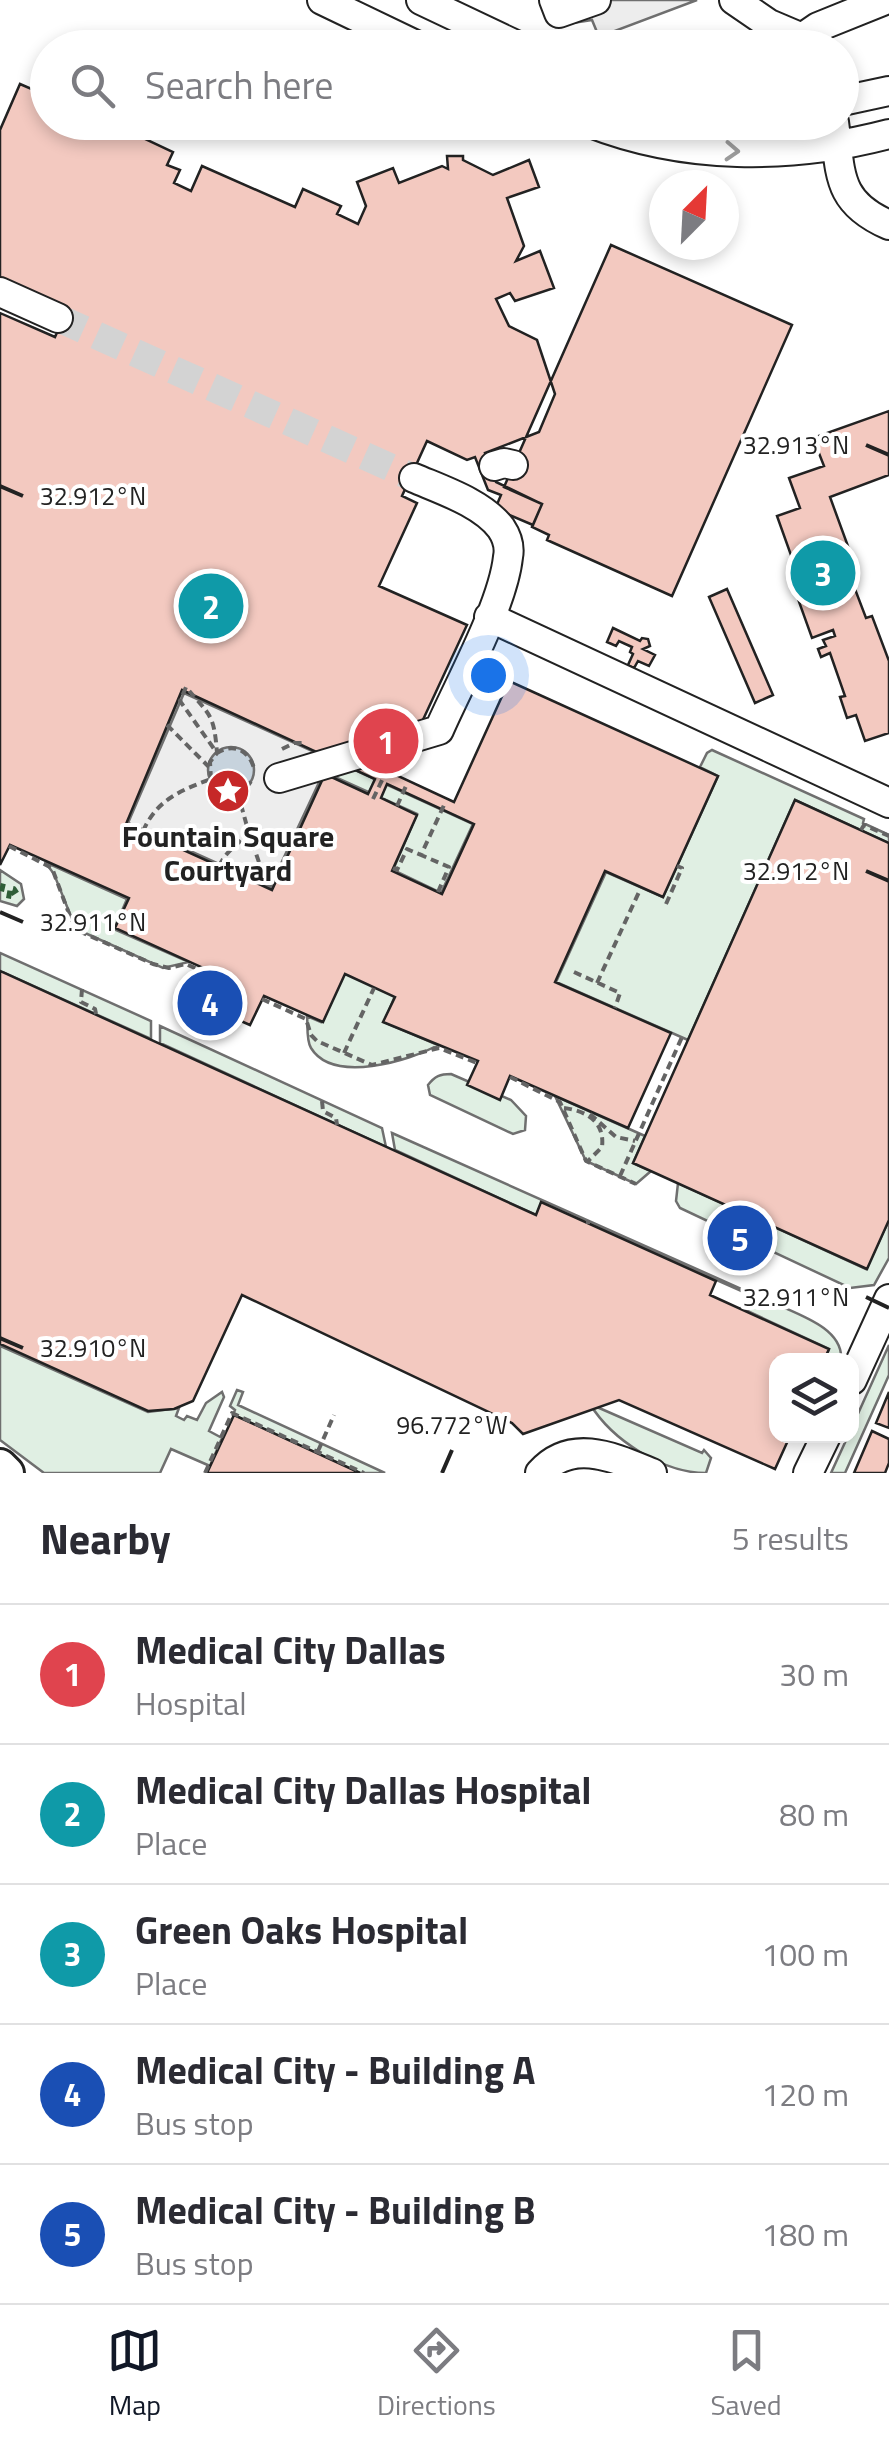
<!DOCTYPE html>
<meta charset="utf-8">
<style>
body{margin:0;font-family:"Titillium Web",sans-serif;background:#f2f2f3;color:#2b2b33}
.controls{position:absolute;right:30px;bottom:30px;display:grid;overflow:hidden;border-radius:20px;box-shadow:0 5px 15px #0003}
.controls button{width:90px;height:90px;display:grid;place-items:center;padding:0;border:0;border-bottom:2px solid #e1e1e2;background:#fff;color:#2b2b33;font:50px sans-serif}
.compass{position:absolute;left:649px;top:170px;width:90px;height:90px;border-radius:50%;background:#fff;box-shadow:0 5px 15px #0003;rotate:24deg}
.you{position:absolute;left:488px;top:675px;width:35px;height:35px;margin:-25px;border:8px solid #fff;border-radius:50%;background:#1a73e8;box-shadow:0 0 0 15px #1a73e833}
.badge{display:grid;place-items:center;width:65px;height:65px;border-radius:50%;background:#111827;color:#fff;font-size:32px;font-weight:700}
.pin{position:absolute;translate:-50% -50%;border:5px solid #fff;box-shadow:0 2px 10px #0006}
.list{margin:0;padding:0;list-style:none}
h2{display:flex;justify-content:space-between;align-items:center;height:130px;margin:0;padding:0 40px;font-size:42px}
h2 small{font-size:32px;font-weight:400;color:#7c7c81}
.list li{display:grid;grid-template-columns:65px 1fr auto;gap:30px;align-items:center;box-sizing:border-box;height:140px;padding:0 40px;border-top:2px solid #e1e1e2}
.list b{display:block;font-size:38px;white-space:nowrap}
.list p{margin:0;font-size:32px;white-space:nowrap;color:#7c7c81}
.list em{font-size:32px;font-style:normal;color:#7c7c81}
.icon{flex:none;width:55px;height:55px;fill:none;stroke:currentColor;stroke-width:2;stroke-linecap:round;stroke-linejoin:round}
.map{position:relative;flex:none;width:889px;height:1473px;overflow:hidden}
.search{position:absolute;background:#fff;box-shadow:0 5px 15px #0003;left:30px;right:30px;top:30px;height:110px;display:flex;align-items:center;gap:25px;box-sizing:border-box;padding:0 35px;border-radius:55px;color:#7c7c81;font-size:38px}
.sheet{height:830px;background:#fff}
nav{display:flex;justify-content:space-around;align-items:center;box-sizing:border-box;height:140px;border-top:2px solid #e1e1e2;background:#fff;font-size:28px;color:#7c7c81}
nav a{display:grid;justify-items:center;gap:5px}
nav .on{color:#111827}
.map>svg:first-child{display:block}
.green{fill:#e0efe3;stroke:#6f6f6f;stroke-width:2.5}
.parking{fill:#ededed;stroke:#6f6f6f;stroke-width:2.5}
.water{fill:#c7d3dd;stroke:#6f6f6f;stroke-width:2.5}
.building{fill:#f3c9c0;stroke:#222;stroke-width:2.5;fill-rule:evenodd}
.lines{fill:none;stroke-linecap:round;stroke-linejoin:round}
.minor-tunnel{stroke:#d3d3d3;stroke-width:28;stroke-dasharray:28 14;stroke-linecap:butt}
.minor-casing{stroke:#222;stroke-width:32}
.major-casing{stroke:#222;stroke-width:38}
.path{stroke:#646464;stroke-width:4;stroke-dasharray:8 5;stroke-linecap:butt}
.minor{stroke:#fff;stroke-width:28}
.major{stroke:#fff;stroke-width:32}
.hedge{stroke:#2f5e38;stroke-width:8;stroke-dasharray:5 8;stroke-linecap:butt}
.oneway{stroke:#9c9c9c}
.ticks{fill:none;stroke:#222;stroke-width:4}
.labels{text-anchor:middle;stroke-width:8;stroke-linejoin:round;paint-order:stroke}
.poi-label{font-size:30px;font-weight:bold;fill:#222;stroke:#fff}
.ticks-label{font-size:25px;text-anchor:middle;fill:#222;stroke:#fff;stroke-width:8;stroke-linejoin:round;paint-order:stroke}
</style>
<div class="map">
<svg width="889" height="1473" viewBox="0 0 889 1473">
<rect width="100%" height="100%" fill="#fff"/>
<path class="green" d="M 182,691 L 473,824 L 441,893 L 393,870 L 417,814 L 326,773 L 271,889 L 127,823 Z
M 712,750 L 864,819 L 863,823 L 889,835 L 889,843 L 795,800 L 688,1040 L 556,982 L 606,872 L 663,897 L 718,776 L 700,767 L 707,753 Z
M 45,862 L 127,899 L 114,929 L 189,962 L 163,968 L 76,929 L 54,874 Z
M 0,870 L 21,884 L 24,899 L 17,906 L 0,901 Z
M 0,953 L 151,1021 L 151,1039 L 0,971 Z
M 344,972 L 395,996 L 384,1022 L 438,1045 C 410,1061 333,1084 311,1048 C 306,1040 308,1025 307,1016 L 321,1022 Z
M 160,1026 L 382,1128 L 386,1147 L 160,1043 Z
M 451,1074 L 511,1100 L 526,1116 L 525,1130 L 513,1134 L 430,1095 L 428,1085 C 435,1076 440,1074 451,1074 Z
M 555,1096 L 645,1136 L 633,1163 L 651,1171 L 636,1184 L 586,1161 Z
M 392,1133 L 746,1291 L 746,1293 L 542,1203 L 536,1215 L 395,1150 Z
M 678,1183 L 866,1269 L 889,1220 L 889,1258 L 874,1285 L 850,1288 L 680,1208 L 676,1201 Z
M 767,1300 C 792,1313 844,1326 841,1360 L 825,1360 L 829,1349 L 741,1308 Z
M 889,1345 L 889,1375 L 845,1473 L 831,1473 L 848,1436 L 852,1436 L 852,1427 Z
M 0,1346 L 148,1412 L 179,1408 L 176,1416 L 184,1420 L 187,1416 L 197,1420 L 206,1403 L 222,1392 L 224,1397 L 209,1431 L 222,1438 L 210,1466 L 171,1449 L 160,1473 L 44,1473 L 0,1440 Z
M 237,1390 L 243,1392 L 238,1405 L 385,1473 L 360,1473 L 233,1415 L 235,1410 L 230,1406 Z
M 590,1404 L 702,1453 L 704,1450 L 711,1458 L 706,1473 C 663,1473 612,1440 590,1404 Z"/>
<path class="parking" d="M 540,0 L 697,0 L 599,37 L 592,20 L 573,23 L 555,18 L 545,10 Z
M 184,693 L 330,759 L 270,887 L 128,823 Z"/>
<path class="water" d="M208 770a23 23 0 1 1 46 0a23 23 0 1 1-46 0Z"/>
<path class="building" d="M 20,84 L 48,96 L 48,122 L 153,122 L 145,139 L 173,152 L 167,165 L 180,170 L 174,183 L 191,191 L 202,166 L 295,207 L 303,189 L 341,206 L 337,214 L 358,224 L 366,206 L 357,182 L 393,168 L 399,183 L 442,166 L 448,169 L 447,156 L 463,156 L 463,160 L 493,175 L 529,160 L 539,187 L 507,198 L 524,246 L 516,261 L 540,251 L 554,288 L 515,301 L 510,293 L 496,299 L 509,326 L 537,340 L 555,394 L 539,432 L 485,453 L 496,482 L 542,504 L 533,525 L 495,509 L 501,495 L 488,490 L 475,457 L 467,460 L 427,441 L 402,496 L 417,503 L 379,586 L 467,625 L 421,724 L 338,748 L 454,802 L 509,681 L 718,776 L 663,897 L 605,871 L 555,982 L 671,1033 L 628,1128 L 510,1076 L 500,1100 L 467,1085 L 478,1061 L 383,1022 L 395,997 L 345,974 L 323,1022 L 264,996 L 250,1025 L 218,1011 L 232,981 L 115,928 L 129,898 L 10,845 L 0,865 L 0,313 L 55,337 L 67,310 L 0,280 L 0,130 ZM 182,690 L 375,779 L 368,794 L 325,774 L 272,890 L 126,824 ZM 387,784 L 474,824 L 442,894 L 392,871 L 417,815 L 381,798 Z
M 611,245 L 792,325 L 672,596 L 547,540 L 549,535 L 532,527 L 542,504 L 504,487 Z
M 889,411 L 889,475 L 830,497 L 853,560 L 845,563 L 866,618 L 872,616 L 889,661 L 889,733 L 865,741 L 856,715 L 847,718 L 840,697 L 845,696 L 830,653 L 821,657 L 818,649 L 826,646 L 823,640 L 835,636 L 833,630 L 812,638 L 793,585 L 801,583 L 777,516 L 800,508 L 789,478 L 824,466 L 813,438 Z
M 727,589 L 773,695 L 755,703 L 709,597 Z
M 613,628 L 640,641 L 642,638 L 648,639 L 650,646 L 643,649 L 655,655 L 649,666 L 638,661 L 634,668 L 628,665 L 633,654 L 630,652 L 632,647 L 619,641 L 616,646 L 607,642 Z
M 795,800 L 889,843 L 889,1220 L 867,1269 L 633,1163 Z
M 0,971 L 536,1215 L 541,1202 L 716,1281 L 710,1295 L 829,1349 L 824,1360 L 776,1360 L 776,1436 L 790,1436 L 775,1469 L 619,1400 L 523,1434 L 512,1423 L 242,1295 L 193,1401 L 174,1409 L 148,1411 L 0,1344 Z
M 889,1392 L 889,1428 L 876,1423 Z
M 234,1415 L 360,1473 L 207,1473 Z
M 872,1431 L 889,1439 L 889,1463 L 885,1473 L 854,1473 Z"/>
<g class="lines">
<path class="minor-tunnel" d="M 58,318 L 414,478"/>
<g class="minor-casing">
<path id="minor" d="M 322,0 L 422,48
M 421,0 L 522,48
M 554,0 L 559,13 L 596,0
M 734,0 L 769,24 L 802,38 L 809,48
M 802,38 L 818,27 L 885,0
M 842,101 L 889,91
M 588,122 C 684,160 790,160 889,134
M 834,122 C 841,174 836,202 889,225
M 0,292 L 58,318
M 494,466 L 504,463 L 513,465
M 489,617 L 889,803
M 279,778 L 439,730 C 459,684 503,605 508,557 C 510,547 507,537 501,528 C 482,503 442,490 414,478
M 852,1380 L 889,1299
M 540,1473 C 572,1437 615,1458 652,1473
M 808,1473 L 826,1436"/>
</g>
<g class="major-casing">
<path id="major" d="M 0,1466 L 7,1473"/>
</g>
<path class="path" d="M 167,725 L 209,767
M 282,749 L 294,743 L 306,743
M 211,779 L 210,762 L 217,753 C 214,713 210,716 186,687 L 180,701 L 217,753 C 233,743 248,749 254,768
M 373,799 L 384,776
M 397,806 L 406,786
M 248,830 L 265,880 L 275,884
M 861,830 L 864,825 L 889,836
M 143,831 C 157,800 179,791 211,779 L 225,793 C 238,793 248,790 253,777
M 9,846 L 52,868 L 71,919 L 81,932 L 153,964 L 169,968 L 186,964 L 231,984
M 219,866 C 229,846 240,846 248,830 L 238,794
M 393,868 L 397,870 L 407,849 L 421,855
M 438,892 L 449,867 L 421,855 L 445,803
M 666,904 L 682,868 L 677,866
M 574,972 L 620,993 L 615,1008
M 597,983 L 639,892
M 82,989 L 81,1002 L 95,1009 L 96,1014
M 262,999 L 306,1019 L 311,1035 L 317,1041 L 372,1065 L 439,1048 L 477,1063
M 344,1053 L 374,988
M 510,1077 L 560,1102 L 586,1161 L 636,1184
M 322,1101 L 323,1111 L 336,1118 L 337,1125
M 564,1108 C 587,1111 605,1122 602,1147 L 587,1162
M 590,1114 L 616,1137 L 635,1141
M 620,1176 L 682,1037
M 588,1224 L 588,1220
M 318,1451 L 334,1415
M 205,1473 L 232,1413 L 364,1473"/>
<use href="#minor" class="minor"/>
<use href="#major" class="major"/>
<path class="hedge" d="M 0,887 L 13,890 L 17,896 L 0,893"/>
</g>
<defs><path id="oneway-chevron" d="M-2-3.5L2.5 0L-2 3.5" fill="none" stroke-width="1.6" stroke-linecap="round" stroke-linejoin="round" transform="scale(2.5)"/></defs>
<use class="oneway" href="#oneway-chevron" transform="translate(732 151) rotate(3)"/>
<path class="ticks" d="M 866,445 L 889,455M 0,486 L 23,496M 866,871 L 889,881M 0,912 L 23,922M 866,1297 L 889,1308M 0,1338 L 23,1348M 442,1473 L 452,1450"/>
<defs>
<g id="sight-disc" transform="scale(2.25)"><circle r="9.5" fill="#c62828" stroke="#fff"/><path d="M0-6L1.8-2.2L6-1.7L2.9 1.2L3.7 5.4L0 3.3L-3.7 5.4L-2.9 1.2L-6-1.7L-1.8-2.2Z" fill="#fff"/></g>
</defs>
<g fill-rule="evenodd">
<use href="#sight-disc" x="228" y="791"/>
</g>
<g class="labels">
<g class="poi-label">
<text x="228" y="847">Fountain Square<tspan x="228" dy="34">Courtyard</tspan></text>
</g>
</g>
<g class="ticks-label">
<text x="796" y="454">32.913°N</text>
<text x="93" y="505">32.912°N</text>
<text x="796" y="880">32.912°N</text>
<text x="93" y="931">32.911°N</text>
<text x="796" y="1306">32.911°N</text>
<text x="93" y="1357">32.910°N</text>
<text x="452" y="1434">96.772°W</text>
</g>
</svg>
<div class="controls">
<button><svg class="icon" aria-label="layers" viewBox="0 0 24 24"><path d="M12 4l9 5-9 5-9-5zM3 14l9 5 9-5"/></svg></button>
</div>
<svg class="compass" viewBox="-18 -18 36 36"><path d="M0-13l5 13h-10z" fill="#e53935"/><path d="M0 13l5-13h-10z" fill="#7c7c81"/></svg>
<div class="you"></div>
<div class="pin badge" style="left:386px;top:741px;background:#e0444e">1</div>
<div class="pin badge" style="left:211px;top:606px;background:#0f9aa8">2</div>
<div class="pin badge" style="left:823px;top:573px;background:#0f9aa8">3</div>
<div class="pin badge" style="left:210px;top:1003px;background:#1a4fb4">4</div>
<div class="pin badge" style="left:740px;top:1238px;background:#1a4fb4">5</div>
<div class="search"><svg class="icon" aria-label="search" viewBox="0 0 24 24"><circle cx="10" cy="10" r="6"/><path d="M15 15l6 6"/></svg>Search here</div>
</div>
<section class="sheet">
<h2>Nearby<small>5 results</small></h2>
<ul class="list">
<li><span class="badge" style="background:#e0444e">1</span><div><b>Medical City Dallas</b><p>Hospital</p></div><em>30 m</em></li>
<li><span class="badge" style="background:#0f9aa8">2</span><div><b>Medical City Dallas Hospital</b><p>Place</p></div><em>80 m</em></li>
<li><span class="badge" style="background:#0f9aa8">3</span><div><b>Green Oaks Hospital</b><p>Place</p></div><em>100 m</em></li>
<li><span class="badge" style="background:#1a4fb4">4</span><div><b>Medical City - Building A</b><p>Bus stop</p></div><em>120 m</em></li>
<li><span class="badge" style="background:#1a4fb4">5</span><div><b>Medical City - Building B</b><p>Bus stop</p></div><em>180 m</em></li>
</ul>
</section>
<nav>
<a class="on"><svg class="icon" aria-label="map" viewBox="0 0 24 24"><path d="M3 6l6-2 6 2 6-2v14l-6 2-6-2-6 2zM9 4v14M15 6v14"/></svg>Map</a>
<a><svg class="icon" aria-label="directions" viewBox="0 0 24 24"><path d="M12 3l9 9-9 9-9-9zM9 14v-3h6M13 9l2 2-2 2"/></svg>Directions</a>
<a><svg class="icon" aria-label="saved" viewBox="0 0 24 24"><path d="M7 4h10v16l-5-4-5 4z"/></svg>Saved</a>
</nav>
